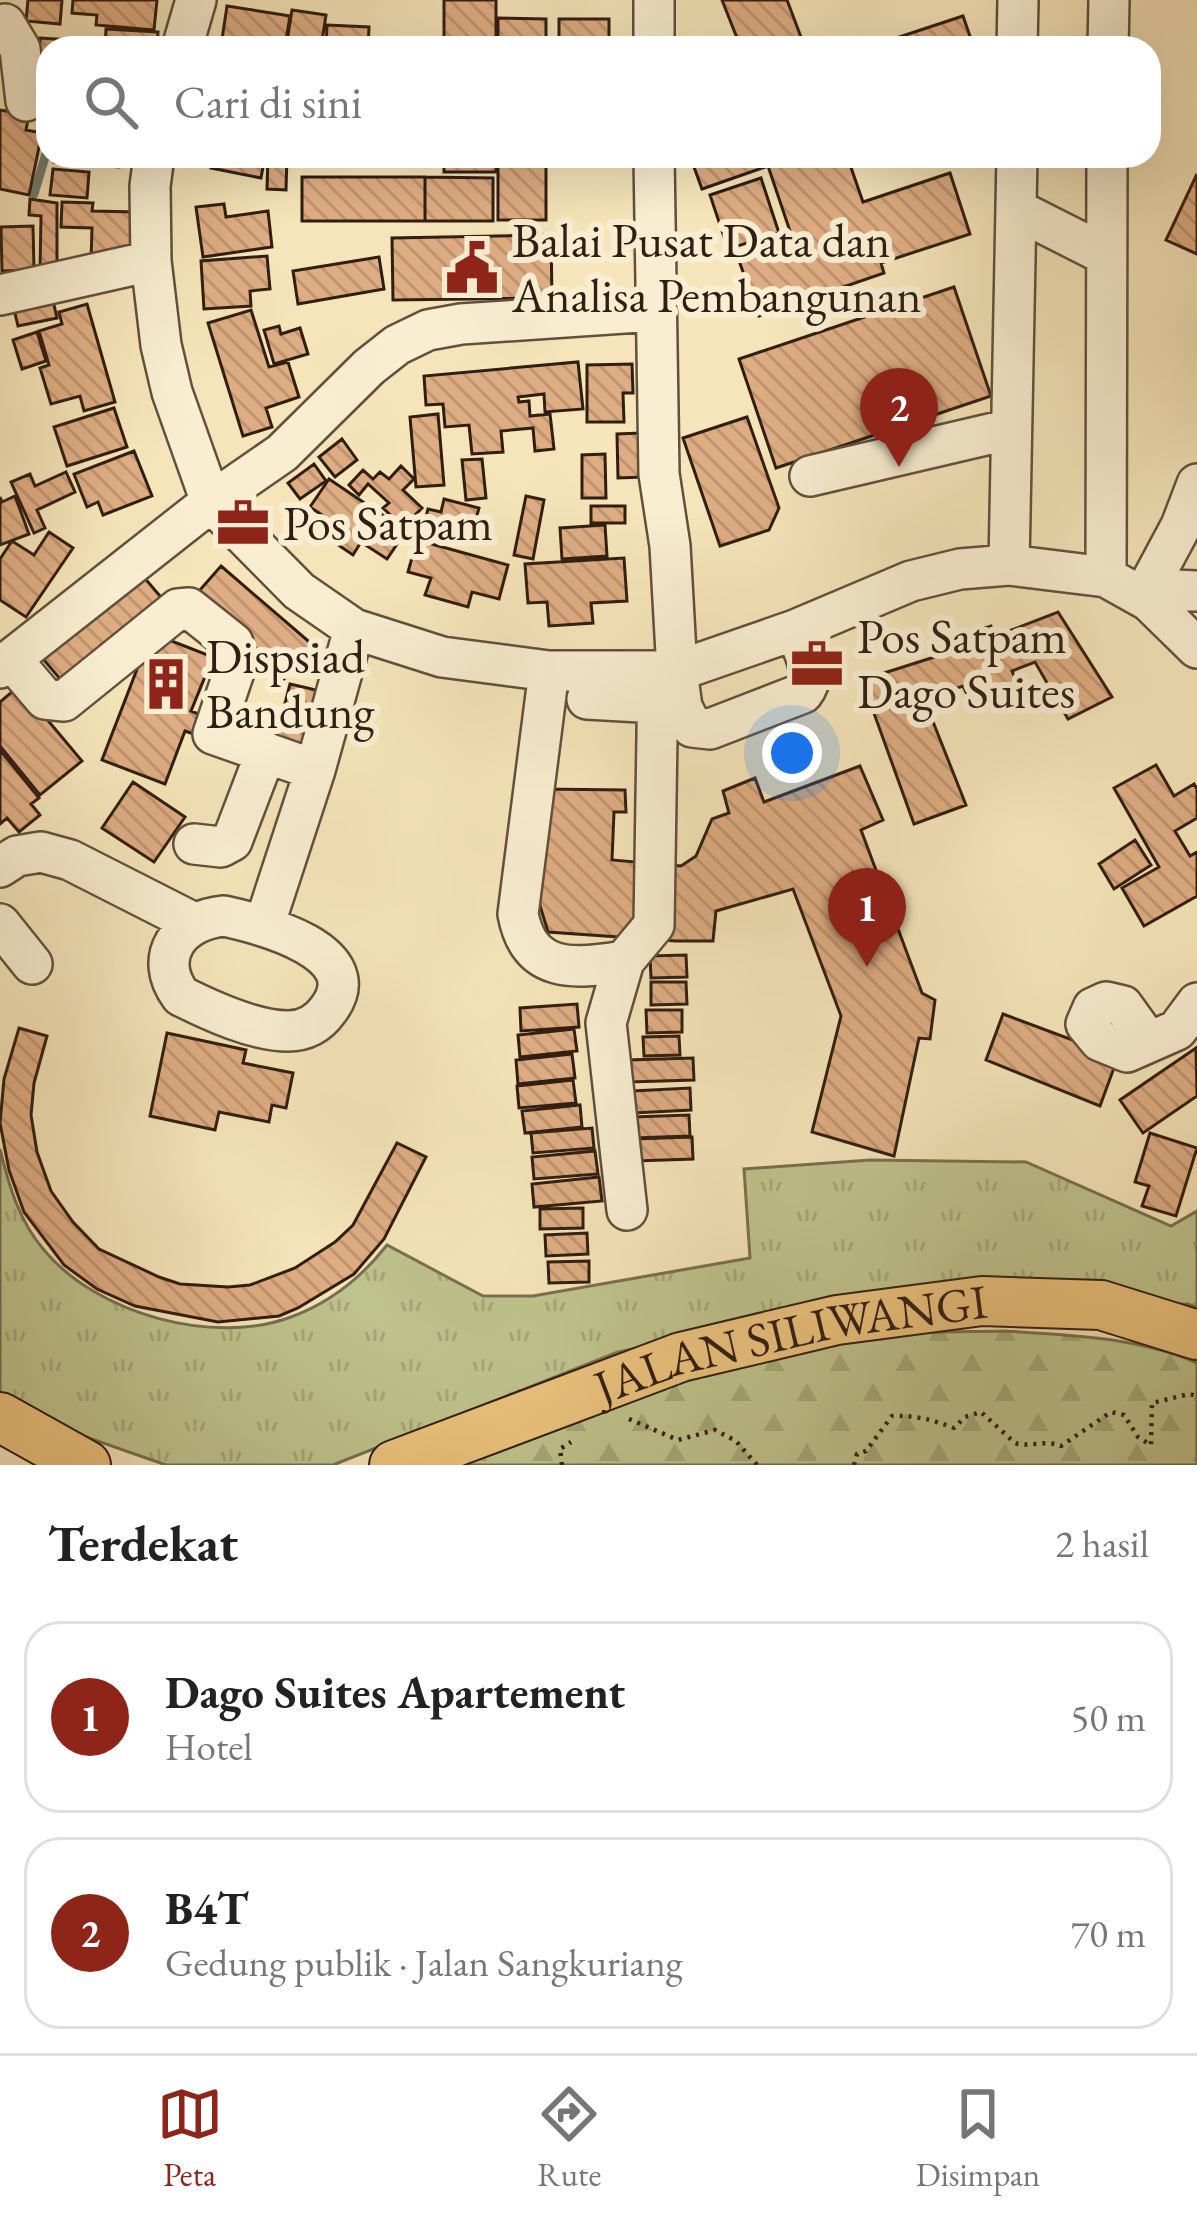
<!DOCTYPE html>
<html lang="id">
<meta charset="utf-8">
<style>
body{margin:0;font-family:"EB Garamond",serif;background:#f2f2f2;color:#222}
.you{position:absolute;left:792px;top:753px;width:42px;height:42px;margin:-30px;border:9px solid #fff;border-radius:50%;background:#1a73e8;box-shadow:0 0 0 18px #1a73e833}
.badge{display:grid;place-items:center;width:78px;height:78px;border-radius:50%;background:#8f2418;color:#fff;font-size:39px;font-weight:700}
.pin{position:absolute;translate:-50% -99px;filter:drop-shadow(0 3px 6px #0008)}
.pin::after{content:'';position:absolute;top:63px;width:42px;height:36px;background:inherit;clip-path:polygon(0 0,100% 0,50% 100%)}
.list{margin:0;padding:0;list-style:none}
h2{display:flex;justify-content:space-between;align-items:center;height:156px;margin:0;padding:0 48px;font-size:51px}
h2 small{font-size:39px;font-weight:400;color:#767676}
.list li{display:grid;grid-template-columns:78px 1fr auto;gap:36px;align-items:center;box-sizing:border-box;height:192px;margin:0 24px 24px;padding:0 24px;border:3px solid #e0e0e0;border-radius:36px}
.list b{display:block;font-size:45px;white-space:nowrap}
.list p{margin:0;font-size:39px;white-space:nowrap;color:#767676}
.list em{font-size:39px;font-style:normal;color:#767676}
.icon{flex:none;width:66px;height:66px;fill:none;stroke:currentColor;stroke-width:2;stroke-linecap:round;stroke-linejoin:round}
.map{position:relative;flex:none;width:1197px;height:1465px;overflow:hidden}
.search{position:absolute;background:#fff;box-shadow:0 12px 48px #0002;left:36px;right:36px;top:36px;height:132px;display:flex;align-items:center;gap:30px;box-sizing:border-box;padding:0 42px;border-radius:36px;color:#767676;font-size:45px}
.sheet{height:588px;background:#fff}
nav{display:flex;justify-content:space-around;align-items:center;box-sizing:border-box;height:168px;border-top:3px solid #e0e0e0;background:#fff;font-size:33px;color:#767676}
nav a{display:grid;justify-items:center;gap:6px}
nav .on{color:#8f2418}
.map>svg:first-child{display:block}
.forest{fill:url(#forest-firs);stroke:#787050;stroke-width:3}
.park{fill:url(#park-tufts);stroke:#787050;stroke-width:3}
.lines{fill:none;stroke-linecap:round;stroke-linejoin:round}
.stream{stroke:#727f73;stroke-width:9}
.building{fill:url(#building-back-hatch);stroke:#311e12;stroke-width:3}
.minor-casing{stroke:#62503c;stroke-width:44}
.major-casing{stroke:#311e12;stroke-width:52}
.path{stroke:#311e12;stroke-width:4.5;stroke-dasharray:3 6;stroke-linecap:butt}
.minor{stroke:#f9eed2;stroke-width:39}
.major{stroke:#ebc27d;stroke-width:48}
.labels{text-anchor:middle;stroke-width:12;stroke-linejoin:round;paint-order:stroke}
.poi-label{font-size:48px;fill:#311e12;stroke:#f9eed2;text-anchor:start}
.street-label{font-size:48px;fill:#311e12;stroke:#f9eed2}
</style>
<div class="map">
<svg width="1197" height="1465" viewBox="0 0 1197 1465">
<defs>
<pattern id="forest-firs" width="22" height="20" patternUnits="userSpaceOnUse" patternTransform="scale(3)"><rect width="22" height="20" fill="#bfc38d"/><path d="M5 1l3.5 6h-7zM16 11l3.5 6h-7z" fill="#a5a779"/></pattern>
<pattern id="park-tufts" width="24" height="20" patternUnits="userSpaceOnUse" patternTransform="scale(3)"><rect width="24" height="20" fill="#bfc38d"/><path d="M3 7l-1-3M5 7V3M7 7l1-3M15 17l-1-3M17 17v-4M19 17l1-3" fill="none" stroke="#a5a779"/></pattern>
<pattern id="building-back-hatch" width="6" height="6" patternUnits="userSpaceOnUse" patternTransform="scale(3)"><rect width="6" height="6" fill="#dfad83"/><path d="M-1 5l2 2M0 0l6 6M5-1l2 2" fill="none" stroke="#c09470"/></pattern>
</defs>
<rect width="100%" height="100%" fill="#f6e5ba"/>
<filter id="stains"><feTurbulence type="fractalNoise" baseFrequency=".00167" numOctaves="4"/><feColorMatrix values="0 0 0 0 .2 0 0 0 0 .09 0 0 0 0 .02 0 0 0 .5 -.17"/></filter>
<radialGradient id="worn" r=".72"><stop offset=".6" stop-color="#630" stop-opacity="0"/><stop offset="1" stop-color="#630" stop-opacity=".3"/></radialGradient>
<path class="forest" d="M 1004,1331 C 1069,1335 1137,1337 1197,1363 L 1197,1465 L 456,1465 C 595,1412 736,1350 885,1335 C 924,1331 965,1332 1004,1331 Z"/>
<path class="park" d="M 0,1149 C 9,1186 19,1221 44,1250 C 97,1314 213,1346 291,1317 C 329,1303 362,1277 387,1245 L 483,1296 L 533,1296 L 750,1258 L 744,1169 L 870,1160 L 1026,1162 L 1171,1226 L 1197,1211 L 1197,1308 L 1188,1304 L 1136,1305 L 727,1329 L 618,1352 L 333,1465 L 166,1465 L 0,1407 Z"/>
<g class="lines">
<path class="stream" d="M 34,194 L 48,147"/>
</g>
<path class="building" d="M 28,0 L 62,0 L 60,24 L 26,21 Z
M 73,0 L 157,0 L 154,30 L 96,25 L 97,15 L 72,13 Z
M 444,0 L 496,0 L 496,48 L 444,48 Z
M 722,0 L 787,0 L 804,45 L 741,48 Z
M 227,6 L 290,16 L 286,40 L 275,38 L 273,48 L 221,46 Z
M 292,10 L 326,15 L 321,48 L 286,48 Z
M 963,16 L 974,48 L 866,48 Z
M 498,18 L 546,19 L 546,48 L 498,48 Z
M 559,19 L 609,19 L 609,48 L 559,48 Z
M 327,25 L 369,27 L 368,48 L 326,48 Z
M 106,29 L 158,32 L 157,48 L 105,48 Z
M 40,38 L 100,42 L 99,48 L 48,48 L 48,83 L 37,82 Z
M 0,110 L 29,115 L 26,130 L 42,133 L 29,195 L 0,189 Z
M 54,156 L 120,156 L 119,167 L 54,162 Z
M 213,156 L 265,156 L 261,178 L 211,168 Z
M 268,156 L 287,156 L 286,190 L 267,189 Z
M 319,156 L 362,156 L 361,166 L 319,164 Z
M 444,156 L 496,156 L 496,172 L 444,172 Z
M 498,156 L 546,156 L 546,220 L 498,220 Z
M 690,156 L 847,156 L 863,202 L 950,173 L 970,234 L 881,263 L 884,273 L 759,316 L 738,258 L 793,240 L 768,166 L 702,189 Z
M 53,169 L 89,172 L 87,198 L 50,195 Z
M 1197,174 L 1197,254 L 1166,240 Z
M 302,177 L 425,177 L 425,221 L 302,221 Z
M 425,177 L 493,178 L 493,221 L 425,221 Z
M 761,178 L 779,233 L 728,249 L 710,195 Z
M 30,199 L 57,203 L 57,268 L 40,270 L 41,216 L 29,215 Z
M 62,202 L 93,203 L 92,211 L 137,212 L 136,262 L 91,261 L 92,228 L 61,227 Z
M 224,204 L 226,217 L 268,211 L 272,247 L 203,257 L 196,207 Z
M 33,226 L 34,270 L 2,271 L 1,227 Z
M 551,235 L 552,298 L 393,300 L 392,238 Z
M 267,256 L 270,289 L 250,291 L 251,306 L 204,309 L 201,261 Z
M 379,257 L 384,289 L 298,304 L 293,271 Z
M 954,287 L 991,396 L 776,468 L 739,359 Z
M 51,292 L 57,318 L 18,326 L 12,301 Z
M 87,304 L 115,402 L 84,411 L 80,396 L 51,404 L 40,368 L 49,365 L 39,331 L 62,324 L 59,312 Z
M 251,310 L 269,367 L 288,362 L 299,397 L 266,408 L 272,427 L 243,436 L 208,323 Z
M 279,326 L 281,334 L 300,328 L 308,354 L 274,364 L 264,330 Z
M 37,332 L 46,361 L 22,369 L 13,340 Z
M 578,362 L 583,409 L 545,412 L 544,394 L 518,397 L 519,402 L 529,401 L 530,416 L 550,414 L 554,449 L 535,451 L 533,428 L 501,431 L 503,452 L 472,454 L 469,425 L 445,427 L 443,404 L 426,405 L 424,376 Z
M 632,364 L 633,393 L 623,393 L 624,422 L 587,422 L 587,365 Z
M 114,408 L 127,447 L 67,466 L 54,427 Z
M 438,414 L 444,485 L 416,487 L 410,417 Z
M 747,417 L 779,508 L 769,530 L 720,546 L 683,438 Z
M 641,433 L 643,477 L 618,478 L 617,434 Z
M 342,439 L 357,460 L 335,477 L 319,457 Z
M 134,451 L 152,496 L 103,515 L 98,502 L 87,507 L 74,474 Z
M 605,454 L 606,498 L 582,498 L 582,455 Z
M 482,459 L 486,498 L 466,500 L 462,460 Z
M 314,464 L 326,481 L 300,499 L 288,483 Z
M 401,466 L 414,479 L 403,490 L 422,508 L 403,527 L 383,508 L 389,503 L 368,484 L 359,495 L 349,485 L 363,470 L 373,479 L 380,472 L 389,479 Z
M 66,472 L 75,492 L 37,510 L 45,528 L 34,533 L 11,482 L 30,474 L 35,486 Z
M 329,479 L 406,531 L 387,559 L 361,542 L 353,555 L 322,534 L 331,521 L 310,507 Z
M 15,496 L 29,534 L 0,545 L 0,497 L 2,502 Z
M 526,496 L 544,500 L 533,559 L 514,555 Z
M 444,499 L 479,508 L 470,541 L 453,537 L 452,543 L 421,535 L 428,509 L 441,512 Z
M 591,506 L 625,506 L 625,523 L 591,523 Z
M 605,525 L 607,556 L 562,559 L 560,528 Z
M 49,532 L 73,548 L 26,617 L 0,600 L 0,559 L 12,541 L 34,555 Z
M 417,540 L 508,565 L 499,599 L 472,592 L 468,607 L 425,595 L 431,578 L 408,572 Z
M 624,558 L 627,601 L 591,603 L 593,623 L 549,626 L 547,602 L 528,603 L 525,564 Z
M 221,566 L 314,646 L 284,679 L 192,599 Z
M 142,575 L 166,603 L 67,687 L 43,659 Z
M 1058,612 L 1112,697 L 1068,719 L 1035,662 L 1012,671 L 1021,692 L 973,708 L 963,686 L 924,699 L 966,805 L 914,824 L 862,680 L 947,653 L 942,642 L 991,626 L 996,636 Z
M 151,633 L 213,657 L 191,711 L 210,719 L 202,737 L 185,731 L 165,784 L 102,760 Z
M 290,684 L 325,692 L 309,751 L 275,742 Z
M 19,686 L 82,761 L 40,795 L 0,746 L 0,702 Z
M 0,750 L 39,798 L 31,804 L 40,815 L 19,832 L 7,818 L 0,824 Z
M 1156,765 L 1174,796 L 1194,784 L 1197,789 L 1197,818 L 1175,831 L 1190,856 L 1197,852 L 1197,896 L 1144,926 L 1122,888 L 1159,867 L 1114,788 Z
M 860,766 L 883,820 L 861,830 L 922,993 L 935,1000 L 930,1039 L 919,1038 L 894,1156 L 812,1132 L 841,1016 L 793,889 L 716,911 L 713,941 L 676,941 L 548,932 L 534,886 L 542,789 L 625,790 L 626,812 L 614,812 L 612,860 L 681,866 L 696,856 L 712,819 L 729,813 L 723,791 L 755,778 L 764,802 Z
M 133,782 L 185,817 L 154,862 L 102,828 Z
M 1135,840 L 1151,865 L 1114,889 L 1099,864 Z
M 686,955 L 687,977 L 651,978 L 650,956 Z
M 651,982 L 686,982 L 687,1004 L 651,1005 Z
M 577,1004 L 579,1027 L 521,1031 L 520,1008 Z
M 646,1010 L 682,1010 L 682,1032 L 647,1033 Z
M 1003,1014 L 1118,1057 L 1100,1106 L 986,1060 Z
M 19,1028 L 47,1036 L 34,1083 L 31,1115 L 37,1152 L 51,1191 L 73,1222 L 99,1249 L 159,1277 L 180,1284 L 228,1287 L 250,1285 L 295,1268 L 335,1242 L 353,1225 L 397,1143 L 426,1157 L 384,1239 L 354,1274 L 298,1308 L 279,1316 L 218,1322 L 135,1306 L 97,1289 L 64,1265 L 24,1212 L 9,1170 L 0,1123 L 4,1079 Z
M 574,1029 L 577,1051 L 520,1057 L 518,1035 Z
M 167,1033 L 246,1050 L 243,1063 L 293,1073 L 286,1108 L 272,1105 L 269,1122 L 219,1112 L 215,1130 L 150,1116 Z
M 679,1036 L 680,1055 L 644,1056 L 643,1037 Z
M 1196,1048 L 1197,1096 L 1143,1133 L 1120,1100 Z
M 572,1054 L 575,1078 L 518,1084 L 516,1060 Z
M 693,1058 L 694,1080 L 629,1082 L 628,1060 Z
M 573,1080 L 576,1103 L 519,1108 L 517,1086 Z
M 690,1088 L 691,1110 L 634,1113 L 633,1091 Z
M 580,1105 L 582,1127 L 525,1133 L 522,1111 Z
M 689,1115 L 690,1136 L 633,1138 L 633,1117 Z
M 592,1128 L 594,1148 L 533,1153 L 531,1133 Z
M 1150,1133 L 1197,1148 L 1176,1216 L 1142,1206 L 1149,1186 L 1135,1182 Z
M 692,1137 L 693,1159 L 636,1161 L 635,1139 Z
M 595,1151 L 598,1174 L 534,1179 L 532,1157 Z
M 599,1177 L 602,1201 L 534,1207 L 532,1184 Z
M 583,1208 L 583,1228 L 540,1229 L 540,1209 Z
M 587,1233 L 588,1254 L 546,1256 L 545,1235 Z
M 589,1261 L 589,1282 L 549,1283 L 548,1262 Z"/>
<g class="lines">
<g class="minor-casing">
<path id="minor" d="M 654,0 L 654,48
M 5,24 L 20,49 L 26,101
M 182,48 L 196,0
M 1017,48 L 1018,0
M 1108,48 L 1109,0
M 154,156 L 150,186 L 151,261 L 161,345 L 172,392 L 211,502 L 299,591 L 354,629 L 442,657 L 549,671 L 677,671 L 795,630 L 911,581 L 960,569 L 1009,565 L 1106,577 L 1149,601 L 1197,648
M 654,156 L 659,474 L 670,546 L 677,671 L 682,707 L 692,727 L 710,729 L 803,693 C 818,674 803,650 795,630
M 1017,210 L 1106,255
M 0,295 L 151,261
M 810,476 L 1011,429
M 1009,565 L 1017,156
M 1106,577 L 1107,156
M 1143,597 L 1181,526 L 1197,484
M 1149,601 L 1175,590 L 1197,591
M 11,659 L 45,699 L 64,701 L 178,609 L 189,608 L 233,643 L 238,660 L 213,734 L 315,770
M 0,668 L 211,502 L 282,453 L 369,367 L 397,345 L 428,330 L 461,324 L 654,311
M 549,671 L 518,914 C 529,973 573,970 624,961
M 587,699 L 658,703
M 194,844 L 221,847 L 232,841 L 266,752
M 0,867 L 17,856 L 41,852 L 70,860 L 194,923
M 224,916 C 261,924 372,952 328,1010 C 318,1024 305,1031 288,1031 C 254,1031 211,1011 181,996 C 152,957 179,920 224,916 Z
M 0,924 L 32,964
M 264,926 L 315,770 L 354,629
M 1148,1041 L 1123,1006 L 1106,1002 L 1093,1008 L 1086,1024 L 1100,1041 L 1127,1052 L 1177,1030 L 1197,1003
M 627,1210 L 606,1023 L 624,961 L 654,925 L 658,673"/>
</g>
<g class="major-casing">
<g id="major">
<path d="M 0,1417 L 86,1465"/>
<path id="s1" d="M 394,1465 L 681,1357 L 837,1320 L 982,1301 L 1101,1305 L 1197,1335"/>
</g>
</g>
<path class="path" d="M 629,1419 L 678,1440 L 715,1430 L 736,1441 L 757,1465
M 562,1465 L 560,1449 L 571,1442
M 854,1465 L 857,1454 L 866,1451 L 892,1416 C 915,1415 933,1420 954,1428 L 965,1417 L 981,1412 L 1015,1443 C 1029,1448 1045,1439 1061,1446 L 1111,1412 L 1124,1415 L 1138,1437 L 1151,1445 L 1152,1403 L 1189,1394 L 1197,1396"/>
<use href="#minor" class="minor"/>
<use href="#major" class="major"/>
</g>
<defs>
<g id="civic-bare" transform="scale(4.14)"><path d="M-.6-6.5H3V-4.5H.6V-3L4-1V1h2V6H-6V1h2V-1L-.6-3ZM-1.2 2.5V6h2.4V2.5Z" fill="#8f2418" stroke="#f9eed2" stroke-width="2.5" paint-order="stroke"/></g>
<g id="office-bare" transform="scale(4.14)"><path d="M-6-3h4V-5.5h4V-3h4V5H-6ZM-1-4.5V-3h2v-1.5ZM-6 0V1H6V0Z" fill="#8f2418" stroke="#f9eed2" stroke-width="2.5" paint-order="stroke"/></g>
<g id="building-bare" transform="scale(4.14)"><path d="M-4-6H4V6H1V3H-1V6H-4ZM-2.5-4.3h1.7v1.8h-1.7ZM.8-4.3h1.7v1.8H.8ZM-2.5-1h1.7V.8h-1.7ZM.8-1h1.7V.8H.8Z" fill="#8f2418" stroke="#f9eed2" stroke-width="2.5" paint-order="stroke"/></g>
</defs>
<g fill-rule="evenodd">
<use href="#civic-bare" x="472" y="268"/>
<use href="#office-bare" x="243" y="523"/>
<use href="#office-bare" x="817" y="664"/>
<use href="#building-bare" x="166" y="684"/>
</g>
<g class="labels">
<g class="poi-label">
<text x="512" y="257">Balai Pusat Data dan<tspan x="512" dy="55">Analisa Pembangunan</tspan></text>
<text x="283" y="540">Pos Satpam</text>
<text x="857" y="653">Pos Satpam<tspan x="857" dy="55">Dago Suites</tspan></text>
<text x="206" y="673">Dispsiad<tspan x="206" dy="55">Bandung</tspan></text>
</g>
<g class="street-label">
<text dy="17" stroke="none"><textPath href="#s1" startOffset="417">JALAN SILIWANGI</textPath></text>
</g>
</g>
<rect width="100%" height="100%" filter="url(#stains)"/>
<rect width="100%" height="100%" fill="url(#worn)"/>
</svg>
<div class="you"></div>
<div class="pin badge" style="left:867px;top:967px">1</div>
<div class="pin badge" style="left:899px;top:467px">2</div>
<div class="search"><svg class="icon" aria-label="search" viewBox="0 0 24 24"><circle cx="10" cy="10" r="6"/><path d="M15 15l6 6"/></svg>Cari di sini</div>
</div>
<section class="sheet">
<h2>Terdekat<small>2 hasil</small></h2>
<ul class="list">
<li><span class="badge">1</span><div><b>Dago Suites Apartement</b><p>Hotel</p></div><em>50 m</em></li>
<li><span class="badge">2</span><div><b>B4T</b><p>Gedung publik · Jalan Sangkuriang</p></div><em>70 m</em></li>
</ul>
</section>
<nav>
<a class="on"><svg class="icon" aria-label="map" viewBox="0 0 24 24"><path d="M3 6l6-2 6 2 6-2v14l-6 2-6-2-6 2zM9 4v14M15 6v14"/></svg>Peta</a>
<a><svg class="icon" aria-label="directions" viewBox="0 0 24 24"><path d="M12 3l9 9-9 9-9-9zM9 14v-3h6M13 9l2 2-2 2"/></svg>Rute</a>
<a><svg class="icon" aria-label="saved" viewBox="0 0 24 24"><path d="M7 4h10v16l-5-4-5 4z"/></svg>Disimpan</a>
</nav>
